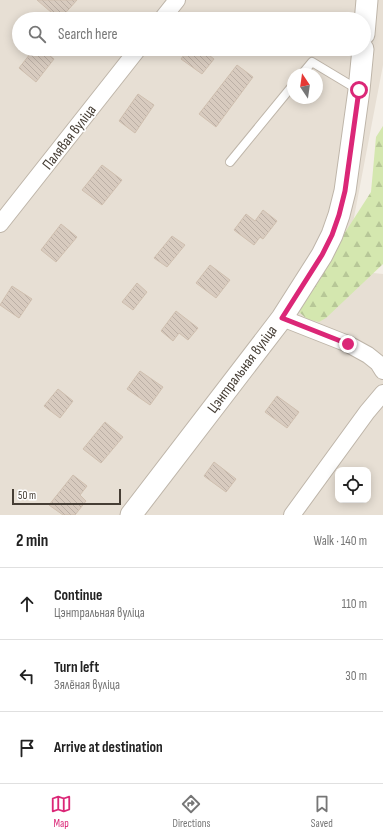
<!DOCTYPE html>
<meta charset="utf-8">
<style>
body{margin:0;font-family:"Sofia Sans Condensed",sans-serif;background:#f6f6f6;color:#222}
.controls{position:absolute;right:12px;bottom:12px;display:grid;overflow:hidden;border-radius:8px;box-shadow:0 2px 10px #0003}
.controls button{width:36px;height:36px;display:grid;place-items:center;padding:0;border:0;border-bottom:1px solid #e0e0e0;background:#fff;color:#222;font:20px sans-serif}
.compass{position:absolute;left:287px;top:68px;width:36px;height:36px;border-radius:50%;background:#fff;box-shadow:0 2px 10px #0003;rotate:347deg}
.scale{position:absolute;left:12px;bottom:10px;width:109px;box-sizing:border-box;padding-left:4px;border:2px solid #463e35;border-top:0;font-size:11px;line-height:14px;white-space:nowrap;color:#463e35;-webkit-text-stroke:3px #fff;paint-order:stroke}
.stop{position:absolute;width:12px;height:12px;margin:-9px;border:3px solid #db2777;border-radius:50%;background:#fff}
.stop.end{background:#db2777;border-color:#fff;box-shadow:0 1px 4px #0008}
.list{margin:0;padding:0;list-style:none}
h2{display:flex;justify-content:space-between;align-items:center;height:52px;margin:0;padding:0 16px;font-size:17px}
h2 small{font-size:13px;font-weight:400;color:#767676}
.list li{display:grid;grid-template-columns:26px 1fr auto;gap:12px;align-items:center;box-sizing:border-box;height:72px;padding:0 16px;border-top:1px solid #e0e0e0}
.list b{display:block;font-size:15px;white-space:nowrap}
.list p{margin:0;font-size:13px;white-space:nowrap;color:#767676}
.list em{font-size:13px;font-style:normal;color:#767676}
.icon{flex:none;width:22px;height:22px;fill:none;stroke:currentColor;stroke-width:2;stroke-linecap:round;stroke-linejoin:round}
.map{position:relative;flex:none;width:383px;height:515px;overflow:hidden}
.search{position:absolute;background:#fff;box-shadow:0 2px 10px #0003;left:12px;right:12px;top:12px;height:44px;display:flex;align-items:center;gap:10px;box-sizing:border-box;padding:0 14px;border-radius:22px;color:#767676;font-size:15px}
.sheet{height:268px;background:#fff}
nav{display:flex;justify-content:space-around;align-items:center;box-sizing:border-box;height:56px;border-top:1px solid #e0e0e0;background:#fff;font-size:11px;color:#767676}
nav a{display:grid;justify-items:center;gap:2px}
nav .on{color:#db2777}
.map>svg:first-child{display:block}
.residential{fill:#e7dfd4;fill-rule:evenodd}
.forest{fill:url(#forest-firs)}
.building{fill:url(#building-back-hatch);stroke:#cfbfaf}
.lines{fill:none;stroke-linecap:round;stroke-linejoin:round}
.service-casing{stroke:#beb5a9;stroke-width:10}
.minor-casing{stroke:#beb5a9;stroke-width:18}
.tertiary-casing{stroke:#beb5a9;stroke-width:23}
.service{stroke:#fff;stroke-width:8}
.minor{stroke:#fff;stroke-width:16}
.tertiary{stroke:#fff;stroke-width:21}
.route{stroke:#db2777;stroke-width:5}
.labels{text-anchor:middle;stroke-width:3;stroke-linejoin:round;paint-order:stroke}
.street-label{font-size:15px;fill:#463e35;stroke:#fff}
</style>
<div class="map">
<svg width="383" height="515" viewBox="0 0 383 515">
<defs>
<pattern id="forest-firs" width="22" height="20" patternUnits="userSpaceOnUse"><rect width="22" height="20" fill="#d4e7af"/><path d="M5 1l3.5 6h-7zM16 11l3.5 6h-7z" fill="#b7c797"/></pattern>
<pattern id="building-back-hatch" width="6" height="6" patternUnits="userSpaceOnUse"><rect width="6" height="6" fill="#d8cbbf"/><path d="M-1 5l2 2M0 0l6 6M5-1l2 2" fill="none" stroke="#bbafa5"/></pattern>
</defs>
<rect width="100%" height="100%" fill="#f3eee6"/>
<path class="residential" d="M 0,0 L 383,0 L 383,65 L 344,270 L 383,274 L 383,515 L 0,515 ZM 19,19 L 364,19 L 364,49 L 19,49 ZM 293,74 L 317,74 L 317,98 L 293,98 ZM 338,470 L 368,470 L 368,500 L 338,500 Z"/>
<path class="forest" d="M 383,126 L 383,264 L 326,318 L 319,322 L 307,319 L 299,312 L 299,304 L 371,192 L 376,137 Z"/>
<path class="building" d="M 37,0 L 77,0 L 60,19 L 59,19 Z
M 34,49 L 41,49 L 54,59 L 36,82 L 19,68 Z
M 188,49 L 201,49 L 214,59 L 202,74 L 181,59 Z
M 237,65 L 253,77 L 216,127 L 199,114 Z
M 138,94 L 154,105 L 135,133 L 119,121 Z
M 102,165 L 122,180 L 102,205 L 82,190 Z
M 263,210 L 277,221 L 263,239 L 260,237 L 254,245 L 234,230 L 246,214 L 255,221 Z
M 61,224 L 77,237 L 56,262 L 41,250 Z
M 172,236 L 185,245 L 167,267 L 154,258 Z
M 210,265 L 230,280 L 216,298 L 196,283 Z
M 137,283 L 147,292 L 133,310 L 122,302 Z
M 12,286 L 32,299 L 19,318 L 0,305 Z
M 176,311 L 198,328 L 188,340 L 179,333 L 173,341 L 161,331 Z
M 140,371 L 163,387 L 150,405 L 127,389 Z
M 58,389 L 73,401 L 60,418 L 44,406 Z
M 277,396 L 299,412 L 287,428 L 265,412 Z
M 105,422 L 123,437 L 101,463 L 83,449 Z
M 214,462 L 236,479 L 226,492 L 204,476 Z
M 73,475 L 87,486 L 80,495 L 86,501 L 75,515 L 63,515 L 49,505 Z"/>
<g class="lines">
<g class="service-casing">
<path id="service" d="M 302,74 L 312,62 L 357,89
M 230,162 L 293,85"/>
</g>
<g class="minor-casing">
<path id="minor" d="M 162,19 L 177,0
M 0,224 L 138,49
M 282,318 L 348,344 L 368,355 L 378,363 L 383,371
M 292,515 L 367,412 L 383,393"/>
</g>
<g class="tertiary-casing">
<path id="tertiary" d="M 364,34 L 367,0
M 131,515 L 282,318 L 322,255 L 332,235 L 339,215 L 345,191 L 359,90 L 363,49"/>
</g>
<use href="#service" class="service"/>
<use href="#minor" class="minor"/>
<use href="#tertiary" class="tertiary"/>
</g>
<g class="lines">
<path class="route" d="M 348,344 L 282,318 L 322,255 L 332,235 L 339,215 L 345,191 L 359,90"/>
</g>
<g class="labels">
<g class="street-label">
<text transform="translate(69 137) rotate(-52)" y="5">Палявая вуліца</text>
<text transform="translate(242 369) rotate(-53)" y="5">Цэнтральная вуліца</text>
</g>
</g>
</svg>
<div class="controls">
<button><svg class="icon" aria-label="locate" viewBox="0 0 24 24"><circle cx="12" cy="12" r="6"/><path d="M12 2v4M12 18v4M2 12h4M18 12h4"/></svg></button>
</div>
<svg class="compass" viewBox="-18 -18 36 36"><path d="M0-13l5 13h-10z" fill="#e53935"/><path d="M0 13l5-13h-10z" fill="#767676"/></svg>
<div class="scale">50 m</div>
<div class="stop" style="left:359px;top:90px"></div>
<div class="stop end" style="left:348px;top:344px"></div>
<div class="search"><svg class="icon" aria-label="search" viewBox="0 0 24 24"><circle cx="10" cy="10" r="6"/><path d="M15 15l6 6"/></svg>Search here</div>
</div>
<section class="sheet">
<h2>2 min<small>Walk · 140 m</small></h2>
<ul class="list">
<li><svg class="icon" aria-label="ahead" viewBox="0 0 24 24"><path d="M12 20V5M6 11l6-6 6 6"/></svg><div><b>Continue</b><p>Цэнтральная вуліца</p></div><em>110 m</em></li>
<li><svg class="icon" aria-label="left" viewBox="0 0 24 24"><path d="M17 20v-9H6M10 6l-5 5 5 5"/></svg><div><b>Turn left</b><p>Зялёная вуліца</p></div><em>30 m</em></li>
<li><svg class="icon" aria-label="arrive" viewBox="0 0 24 24"><path d="M6 21V4h12l-3 4 3 4H6"/></svg><div><b>Arrive at destination</b></div></li>
</ul>
</section>
<nav>
<a class="on"><svg class="icon" aria-label="map" viewBox="0 0 24 24"><path d="M3 6l6-2 6 2 6-2v14l-6 2-6-2-6 2zM9 4v14M15 6v14"/></svg>Map</a>
<a><svg class="icon" aria-label="directions" viewBox="0 0 24 24"><path d="M12 3l9 9-9 9-9-9zM9 14v-3h6M13 9l2 2-2 2"/></svg>Directions</a>
<a><svg class="icon" aria-label="saved" viewBox="0 0 24 24"><path d="M7 4h10v16l-5-4-5 4z"/></svg>Saved</a>
</nav>
